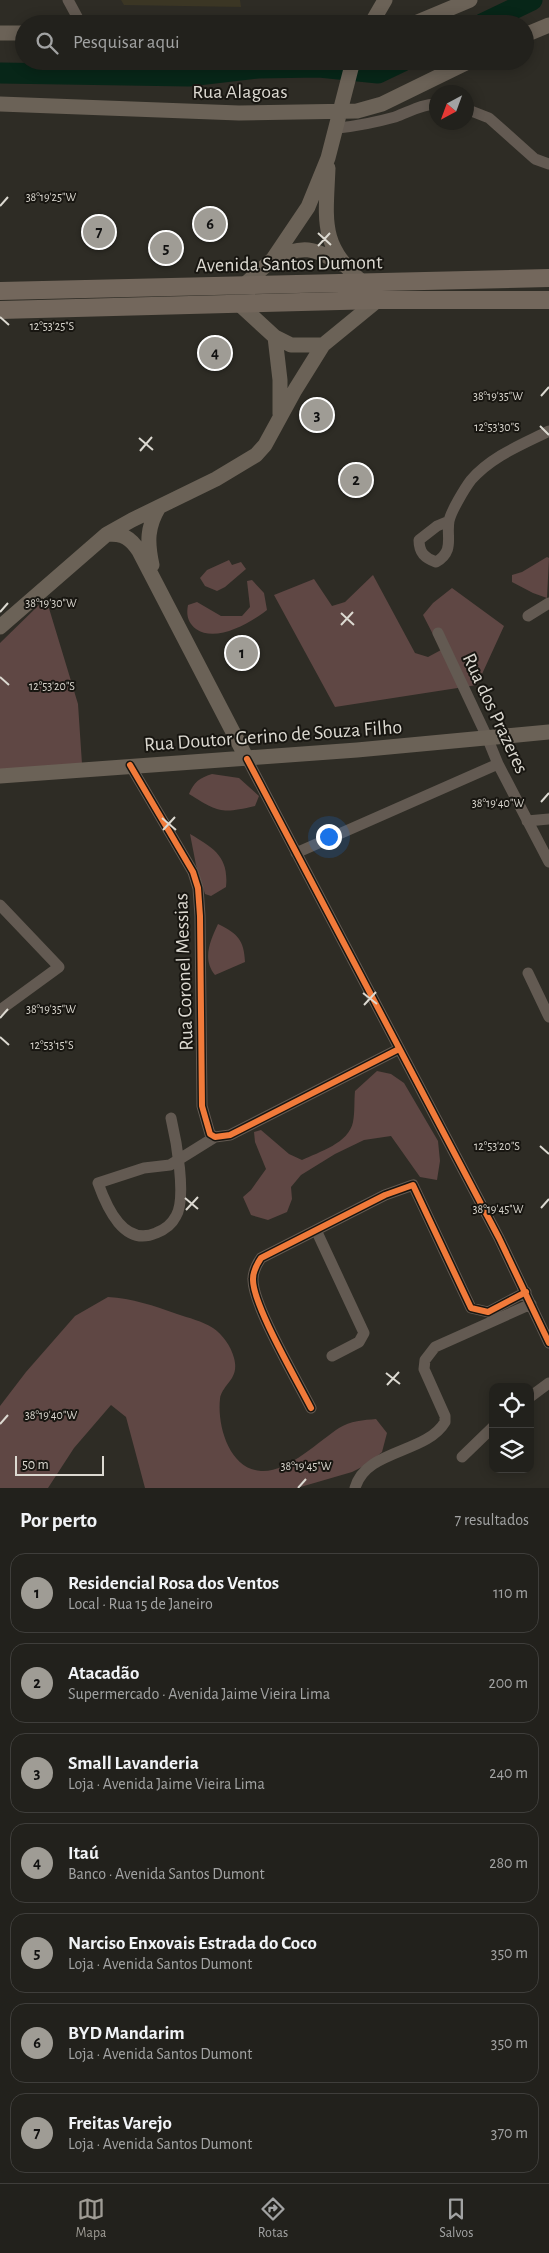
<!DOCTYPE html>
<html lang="pt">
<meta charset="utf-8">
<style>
body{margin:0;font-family:"Alegreya Sans",sans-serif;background:#2a2925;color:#f1f3f6}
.controls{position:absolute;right:15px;bottom:15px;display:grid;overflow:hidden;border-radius:10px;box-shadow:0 2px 12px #0003}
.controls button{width:45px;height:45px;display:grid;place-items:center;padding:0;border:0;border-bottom:1px solid #3f3e3b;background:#22211c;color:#f1f3f6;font:25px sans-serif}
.compass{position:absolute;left:429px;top:85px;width:45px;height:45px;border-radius:50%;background:#22211c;box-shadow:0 2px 12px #0003;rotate:221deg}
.scale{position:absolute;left:15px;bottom:12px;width:89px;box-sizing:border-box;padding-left:5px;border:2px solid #dcd9d1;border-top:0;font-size:14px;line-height:18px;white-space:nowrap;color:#dcd9d1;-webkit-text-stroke:4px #181611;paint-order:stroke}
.you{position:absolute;left:328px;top:836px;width:18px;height:18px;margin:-12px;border:4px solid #fff;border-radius:50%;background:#1a73e8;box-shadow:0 0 0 8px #1a73e833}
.badge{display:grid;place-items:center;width:32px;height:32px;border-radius:50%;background:#9f9c95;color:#111;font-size:16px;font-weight:700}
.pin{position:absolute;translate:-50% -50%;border:2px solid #fff;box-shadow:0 1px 5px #0006}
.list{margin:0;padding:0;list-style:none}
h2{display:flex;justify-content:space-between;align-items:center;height:65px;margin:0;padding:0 20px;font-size:21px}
h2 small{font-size:16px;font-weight:400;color:#a2a3a3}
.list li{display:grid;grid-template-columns:32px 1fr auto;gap:15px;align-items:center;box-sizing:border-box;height:80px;margin:0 10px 10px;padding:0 10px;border:1px solid #3f3e3b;border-radius:15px}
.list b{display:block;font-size:19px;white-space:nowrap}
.list p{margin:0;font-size:16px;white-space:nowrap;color:#a2a3a3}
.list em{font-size:16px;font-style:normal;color:#a2a3a3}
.icon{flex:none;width:28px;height:28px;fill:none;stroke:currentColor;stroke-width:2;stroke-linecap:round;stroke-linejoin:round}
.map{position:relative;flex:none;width:549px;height:1488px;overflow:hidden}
.search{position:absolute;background:#22211c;box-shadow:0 2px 12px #0003;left:15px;right:15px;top:15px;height:55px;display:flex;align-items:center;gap:12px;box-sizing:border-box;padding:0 18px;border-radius:28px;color:#a2a3a3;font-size:19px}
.sheet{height:695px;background:#22211c}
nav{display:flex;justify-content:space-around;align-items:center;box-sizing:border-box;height:70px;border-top:1px solid #3f3e3b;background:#22211c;font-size:14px;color:#a2a3a3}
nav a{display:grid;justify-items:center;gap:2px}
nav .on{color:#9f9c95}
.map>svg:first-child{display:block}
.built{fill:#3b3624}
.green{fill:#5f4744}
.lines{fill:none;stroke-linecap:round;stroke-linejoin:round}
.river{stroke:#072618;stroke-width:21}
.minor{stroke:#635a52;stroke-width:11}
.major{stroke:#6b6257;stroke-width:15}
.highway{stroke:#73675c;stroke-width:18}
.cycleway-casing{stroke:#181611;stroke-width:9}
.cycleway{stroke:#f17a3a;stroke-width:6}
.ticks{fill:none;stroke:#dcd9d1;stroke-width:2}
.labels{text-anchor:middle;stroke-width:4;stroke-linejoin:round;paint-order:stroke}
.street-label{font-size:20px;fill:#dcd9d1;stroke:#181611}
.ticks-label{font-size:12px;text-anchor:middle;fill:#dcd9d1;stroke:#181611;stroke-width:4;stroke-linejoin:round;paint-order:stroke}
</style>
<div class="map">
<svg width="549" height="1488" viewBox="0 0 549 1488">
<rect width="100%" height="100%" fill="#2e2c25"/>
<path class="built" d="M 121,0 L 240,0 L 241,7 L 124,5 Z"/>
<path class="green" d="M 547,557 L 549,558 L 547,598 L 533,593 L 512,582 L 512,575 L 522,572 Z
M 229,560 L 232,565 L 241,562 L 246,569 L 225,587 L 217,591 L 205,586 L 200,578 L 207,570 Z
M 373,575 L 415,653 L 428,657 L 441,650 L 423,615 L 433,603 L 452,588 L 504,626 L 477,685 L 335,707 L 274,595 L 314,579 L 332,606 L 345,602 Z
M 252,580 L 264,593 L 267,610 C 250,623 216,643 196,629 C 188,623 186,615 188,605 L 197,602 L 221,616 L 242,616 L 250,607 L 247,581 Z
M 42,602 L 48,605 L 78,704 L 82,764 L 0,771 L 0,643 Z
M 212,774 L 239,778 L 259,796 L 255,806 C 221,814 218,812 189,794 C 194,782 199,778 212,774 Z
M 190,834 C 214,848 229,857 226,887 L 211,896 L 205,894 L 196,865 Z
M 218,924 C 238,934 244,940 245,962 L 215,975 C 202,959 210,941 218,924 Z
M 377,1071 L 391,1074 L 404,1083 L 438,1141 L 440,1161 L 437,1180 L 420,1177 L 391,1136 L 364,1140 L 335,1154 L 301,1175 L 291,1187 L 292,1199 L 287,1212 L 268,1220 L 251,1215 L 243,1197 L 251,1190 L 266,1169 L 255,1142 L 254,1132 L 261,1130 L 289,1154 L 302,1160 C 319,1152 349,1143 353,1122 C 355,1112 354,1101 355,1091 Z
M 108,1297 C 132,1298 154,1306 177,1314 C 189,1318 202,1321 213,1328 C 222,1334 231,1346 234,1358 C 240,1380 222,1384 220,1399 C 217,1425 229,1469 261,1471 C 287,1473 319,1441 339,1428 C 350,1421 364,1420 376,1419 L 387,1433 L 382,1452 L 368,1464 L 352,1472 L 297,1488 L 145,1488 L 126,1417 L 111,1405 L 74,1448 L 48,1488 L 0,1488 L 0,1406 L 26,1372 L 75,1316 Z"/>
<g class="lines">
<path class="river" d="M 482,24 L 532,0
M 0,73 L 189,76 L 258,68 L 319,67 L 378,73 L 403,61"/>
<path class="minor" d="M 68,0 L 81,24
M 466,109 L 489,118 L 535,159 L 549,164
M 338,128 C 357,126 377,122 395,117 C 409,112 422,104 436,104
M 449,521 L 437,526 L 419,540 C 419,553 425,558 436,562 C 455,551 446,537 449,521 C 451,511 465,488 471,480 C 492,456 521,445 549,431
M 528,616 L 549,603
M 438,633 L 487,737 L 498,764 L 549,862
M 247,759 L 499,1238 L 549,1343
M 130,765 L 193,872 L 198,888 L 200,916 L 202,1106 L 210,1134 L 215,1137 L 230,1135 L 399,1049
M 527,821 L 549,819
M 296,853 L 498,764
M 0,905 L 59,967 L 0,1010
M 528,973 L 549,1017
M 171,1118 C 176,1139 187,1198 176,1216 C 172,1224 164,1230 156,1233 C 124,1247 107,1208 98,1183 L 144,1168 L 170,1165 L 215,1137
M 316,1230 L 364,1333 L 359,1342 L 332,1356
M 530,1397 L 549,1383
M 311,1408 C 298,1382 252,1304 253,1279 C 253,1271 257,1264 261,1258 L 385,1195 L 413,1185 L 471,1308 L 488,1312 L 526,1292
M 462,1457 L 493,1427
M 355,1488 C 366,1449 426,1454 445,1422 L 445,1416 L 424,1369 L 425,1360 L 435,1347 L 531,1304"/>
<path class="major" d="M 371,24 L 385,0
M 413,24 L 470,0
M 0,33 L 24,33
M 525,35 L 549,25
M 0,104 L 239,113 L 357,111 L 382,104 L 470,61
M 328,168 C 326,220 319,245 362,282
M 273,259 C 303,244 314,248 341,264
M 244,285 L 273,259 L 308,207 L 328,158 L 353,61
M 239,304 L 275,337 L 280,380 L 280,414
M 275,337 L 291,345 L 323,345
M 107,534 C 123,534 130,537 139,551 L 247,759
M 152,565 C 147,542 147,527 159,507
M 0,627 L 107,534 L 132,520 L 216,479 L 256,455 L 265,445 L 295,390 L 323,345 L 378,300
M 0,776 L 357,750 L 549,732"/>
<path class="highway" d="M 0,291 L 549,278
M 0,310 L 378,300 L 549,300"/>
<g class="cycleway-casing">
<path id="cycleway" d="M 247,759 L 499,1238 L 549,1343
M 130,765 L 193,872 L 198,888 L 200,916 L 202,1106 L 210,1134 L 215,1137 L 230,1135 L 399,1049
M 311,1408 C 298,1382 252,1304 253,1279 C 253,1271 257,1264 261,1258 L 385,1195 L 413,1185 L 471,1308 L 488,1312 L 526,1292"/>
</g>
<use href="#cycleway" class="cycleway"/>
</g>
<path class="ticks" d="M 0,206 L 8,197M 318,233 L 331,245M 318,246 L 330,233M 0,317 L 9,325M 541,396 L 549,387M 540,426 L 549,435M 139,438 L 153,450M 140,451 L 152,437M 0,612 L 8,603M 341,613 L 354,625M 341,625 L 353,612M 0,677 L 9,685M 541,802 L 549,793M 162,818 L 176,830M 163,830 L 175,817M 363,993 L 377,1004M 364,1005 L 376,992M 0,1018 L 8,1009M 0,1037 L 9,1045M 540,1146 L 549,1154M 185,1198 L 198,1209M 541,1208 L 549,1199M 186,1210 L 198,1197M 386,1373 L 400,1384M 387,1385 L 399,1372M 0,1424 L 8,1415M 298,1488 L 306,1479"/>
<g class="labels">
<g class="street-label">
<text x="240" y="98">Rua Alagoas</text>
<text transform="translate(289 263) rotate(-1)" y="7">Avenida Santos Dumont</text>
<text transform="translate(496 713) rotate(65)" y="7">Rua dos Prazeres</text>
<text transform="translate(273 735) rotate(-4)" y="7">Rua Doutor Gerino de Souza Filho</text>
<text transform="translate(183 972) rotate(-92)" y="7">Rua Coronel Messias</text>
</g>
</g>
<g class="ticks-label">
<text x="51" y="201">38°19'25"W</text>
<text x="52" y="330">12°53'25"S</text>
<text x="498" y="400">38°19'35"W</text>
<text x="497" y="431">12°53'30"S</text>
<text x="51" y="607">38°19'30"W</text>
<text x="52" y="690">12°53'20"S</text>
<text x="498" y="807">38°19'40"W</text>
<text x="51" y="1013">38°19'35"W</text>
<text x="52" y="1049">12°53'15"S</text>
<text x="497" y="1150">12°53'20"S</text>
<text x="498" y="1213">38°19'45"W</text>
<text x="51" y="1419">38°19'40"W</text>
<text x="306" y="1470">38°19'45"W</text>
</g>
</svg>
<div class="controls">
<button><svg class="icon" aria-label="locate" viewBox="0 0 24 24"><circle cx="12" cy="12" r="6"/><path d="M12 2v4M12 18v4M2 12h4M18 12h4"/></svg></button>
<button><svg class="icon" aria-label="layers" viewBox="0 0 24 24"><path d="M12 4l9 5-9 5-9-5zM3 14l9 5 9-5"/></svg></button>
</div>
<svg class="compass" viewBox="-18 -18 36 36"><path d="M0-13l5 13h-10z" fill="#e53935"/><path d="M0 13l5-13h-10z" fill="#a2a3a3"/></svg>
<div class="scale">50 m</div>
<div class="you"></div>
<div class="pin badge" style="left:242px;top:653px">1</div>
<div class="pin badge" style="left:356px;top:480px">2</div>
<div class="pin badge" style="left:317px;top:415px">3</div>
<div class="pin badge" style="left:215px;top:353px">4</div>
<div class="pin badge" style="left:166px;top:248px">5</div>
<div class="pin badge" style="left:210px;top:224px">6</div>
<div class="pin badge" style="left:99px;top:232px">7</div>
<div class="search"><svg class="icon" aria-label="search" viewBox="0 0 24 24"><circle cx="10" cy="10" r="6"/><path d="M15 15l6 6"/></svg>Pesquisar aqui</div>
</div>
<section class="sheet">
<h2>Por perto<small>7 resultados</small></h2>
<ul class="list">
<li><span class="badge">1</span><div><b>Residencial Rosa dos Ventos</b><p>Local · Rua 15 de Janeiro</p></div><em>110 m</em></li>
<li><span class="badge">2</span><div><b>Atacadão</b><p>Supermercado · Avenida Jaime Vieira Lima</p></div><em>200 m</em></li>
<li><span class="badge">3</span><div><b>Small Lavanderia</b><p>Loja · Avenida Jaime Vieira Lima</p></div><em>240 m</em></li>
<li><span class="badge">4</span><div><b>Itaú</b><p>Banco · Avenida Santos Dumont</p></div><em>280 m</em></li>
<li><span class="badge">5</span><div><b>Narciso Enxovais Estrada do Coco</b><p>Loja · Avenida Santos Dumont</p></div><em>350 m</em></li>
<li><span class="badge">6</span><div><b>BYD Mandarim</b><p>Loja · Avenida Santos Dumont</p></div><em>350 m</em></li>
<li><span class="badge">7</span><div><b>Freitas Varejo</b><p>Loja · Avenida Santos Dumont</p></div><em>370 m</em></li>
</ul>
</section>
<nav>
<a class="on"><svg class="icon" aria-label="map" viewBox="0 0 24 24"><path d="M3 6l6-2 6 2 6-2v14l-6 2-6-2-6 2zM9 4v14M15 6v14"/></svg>Mapa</a>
<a><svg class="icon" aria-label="directions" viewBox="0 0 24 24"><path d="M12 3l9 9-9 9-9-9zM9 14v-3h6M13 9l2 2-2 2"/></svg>Rotas</a>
<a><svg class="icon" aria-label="saved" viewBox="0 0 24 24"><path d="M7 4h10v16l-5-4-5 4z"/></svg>Salvos</a>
</nav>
